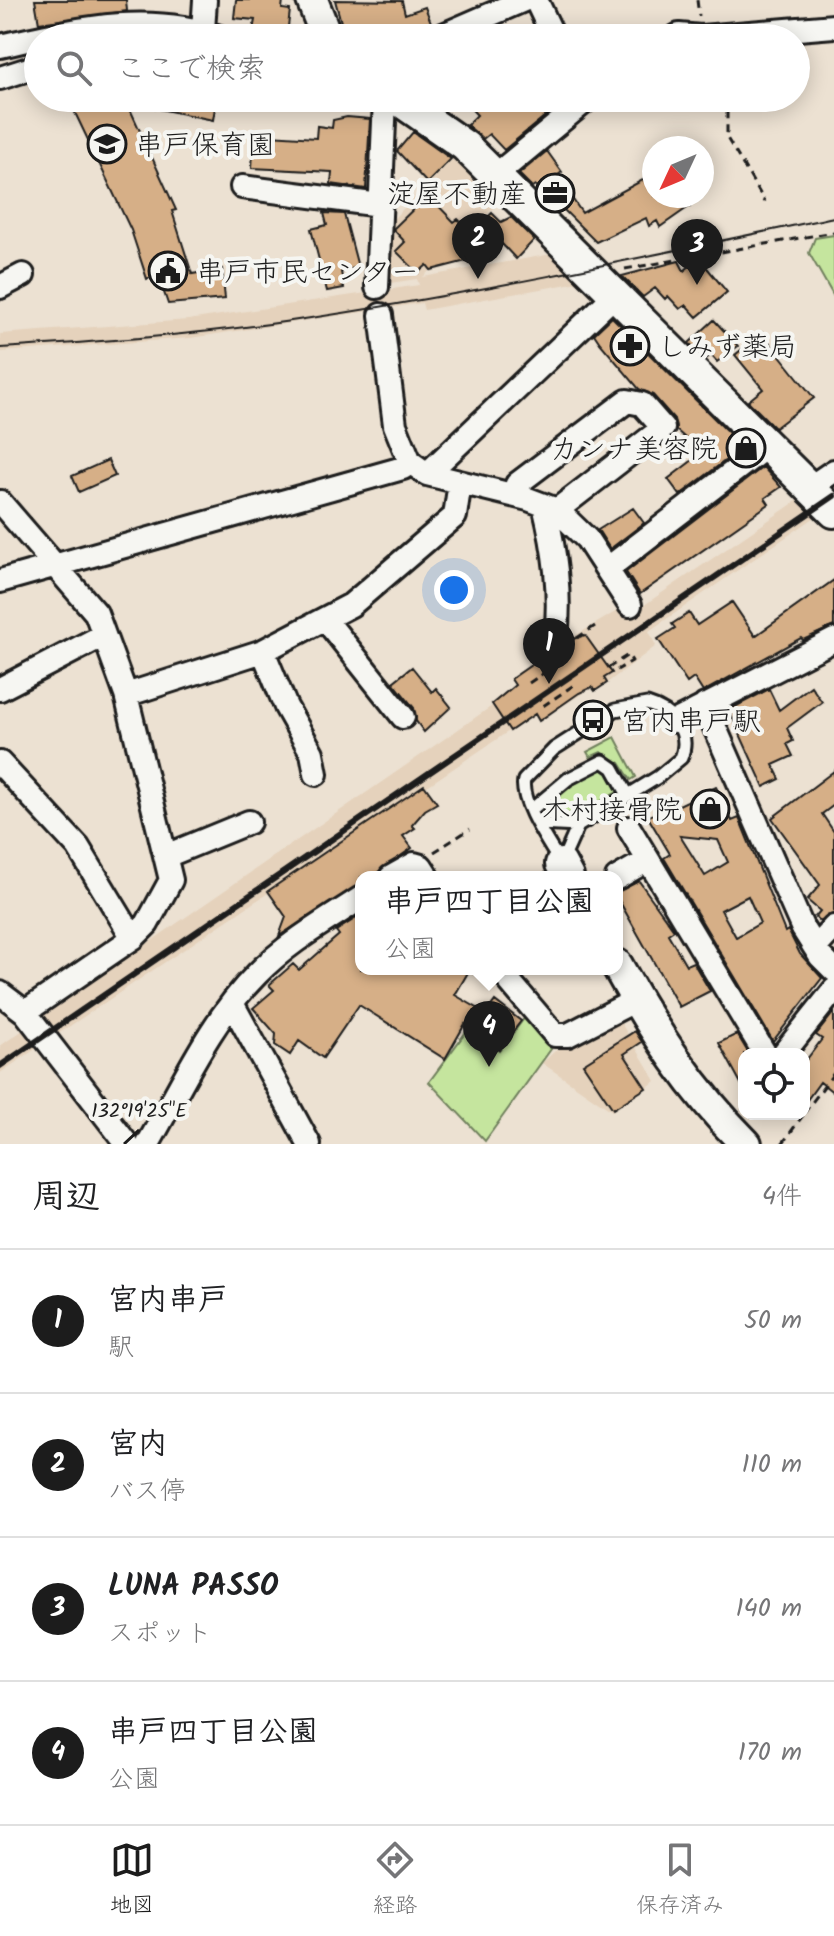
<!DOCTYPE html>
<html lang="ja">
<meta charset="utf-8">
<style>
body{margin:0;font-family:Kalam,"Klee One",sans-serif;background:#f6f6f6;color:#202124}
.controls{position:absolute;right:24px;bottom:24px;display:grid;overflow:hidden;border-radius:16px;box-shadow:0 4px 20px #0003}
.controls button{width:72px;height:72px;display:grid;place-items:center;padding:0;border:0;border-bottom:2px solid #e0e0e0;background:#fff;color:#202124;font:40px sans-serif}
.compass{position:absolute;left:642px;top:136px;width:72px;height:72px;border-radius:50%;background:#fff;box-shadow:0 4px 20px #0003;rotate:226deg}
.you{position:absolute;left:454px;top:590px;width:28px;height:28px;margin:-20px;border:6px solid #fff;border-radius:50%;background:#1a73e8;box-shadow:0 0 0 12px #1a73e833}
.badge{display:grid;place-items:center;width:52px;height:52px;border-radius:50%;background:#1c1c1c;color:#fff;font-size:26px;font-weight:700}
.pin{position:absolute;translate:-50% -66px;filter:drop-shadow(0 2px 4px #0008)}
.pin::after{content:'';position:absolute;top:42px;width:28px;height:24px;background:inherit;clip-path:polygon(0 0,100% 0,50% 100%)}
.popup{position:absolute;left:355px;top:871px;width:268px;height:104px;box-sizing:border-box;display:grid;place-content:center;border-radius:16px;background:#fff;filter:drop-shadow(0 2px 6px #0005);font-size:26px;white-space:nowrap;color:#757577}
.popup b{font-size:30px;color:#202124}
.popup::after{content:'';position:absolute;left:50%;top:100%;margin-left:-16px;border:16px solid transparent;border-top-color:#fff}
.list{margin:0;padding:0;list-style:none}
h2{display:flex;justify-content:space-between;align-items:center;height:104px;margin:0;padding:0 32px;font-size:34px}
h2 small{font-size:26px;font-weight:400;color:#757577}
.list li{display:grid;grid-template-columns:52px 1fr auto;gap:24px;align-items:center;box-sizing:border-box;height:144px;padding:0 32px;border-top:2px solid #e0e0e0}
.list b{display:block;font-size:30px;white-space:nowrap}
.list p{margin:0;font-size:26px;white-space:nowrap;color:#757577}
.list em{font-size:26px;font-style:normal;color:#757577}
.icon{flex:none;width:44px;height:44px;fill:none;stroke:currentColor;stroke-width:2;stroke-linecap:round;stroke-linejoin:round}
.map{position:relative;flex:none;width:834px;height:1144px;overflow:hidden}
.search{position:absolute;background:#fff;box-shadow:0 4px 20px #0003;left:24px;right:24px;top:24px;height:88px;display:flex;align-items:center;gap:20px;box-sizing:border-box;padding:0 28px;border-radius:44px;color:#757577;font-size:30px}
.sheet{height:680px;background:#fff}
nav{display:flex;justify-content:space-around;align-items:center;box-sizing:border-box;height:112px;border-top:2px solid #e0e0e0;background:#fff;font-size:22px;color:#757577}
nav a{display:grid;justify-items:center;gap:4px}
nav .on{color:#1c1c1c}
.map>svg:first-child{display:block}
.built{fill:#e5d2bc}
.green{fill:#c5e59e;stroke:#70805d;stroke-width:2}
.building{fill:#d6af87;stroke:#1c1c1c;stroke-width:2;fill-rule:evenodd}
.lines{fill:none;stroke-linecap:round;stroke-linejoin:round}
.lane-casing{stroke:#1c1c1c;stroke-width:17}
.street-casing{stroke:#1c1c1c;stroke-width:28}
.secondary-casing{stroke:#1c1c1c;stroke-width:36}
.path{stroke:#1c1c1c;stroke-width:3;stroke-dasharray:8 6;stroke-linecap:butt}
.lane{stroke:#f6f6f2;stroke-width:11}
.street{stroke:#f6f6f2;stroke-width:22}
.secondary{stroke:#f6f6f2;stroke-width:30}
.tram{stroke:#1c1c1c;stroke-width:2}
.rail{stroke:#1c1c1c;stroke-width:6}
.ticks{fill:none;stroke:#1c1c1c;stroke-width:3}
.labels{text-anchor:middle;stroke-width:8;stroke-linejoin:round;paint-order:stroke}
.poi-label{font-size:28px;fill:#1c1c1c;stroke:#f6f6f2;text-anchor:start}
.ticks-label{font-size:20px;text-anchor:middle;fill:#1c1c1c;stroke:#f6f6f2;stroke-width:8;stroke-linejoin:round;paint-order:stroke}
</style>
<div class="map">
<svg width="834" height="1144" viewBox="0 0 834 1144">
<rect width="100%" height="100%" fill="#ece1d2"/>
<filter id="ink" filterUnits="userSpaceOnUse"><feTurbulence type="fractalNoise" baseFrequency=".0125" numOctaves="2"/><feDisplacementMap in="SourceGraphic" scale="16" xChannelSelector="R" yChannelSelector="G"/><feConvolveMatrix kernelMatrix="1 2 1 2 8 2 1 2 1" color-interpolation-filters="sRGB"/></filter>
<g filter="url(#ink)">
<path class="built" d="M 459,153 L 505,197 L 423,277 L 563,252 L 579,282 L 424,310 L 422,303 L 190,338 L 0,352 L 0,334 L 188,320 L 419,285 L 417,279 L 383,284 L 389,223 Z
M 804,496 L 821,513 L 649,631 L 656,646 L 607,683 L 595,691 L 592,687 L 539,721 L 535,715 L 527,719 L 55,1036 L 41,1017 L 492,706 L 514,685 L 511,679 L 558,646 L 622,608 L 628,616 Z
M 618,1018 L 656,1081 L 612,1111 L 542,1063 L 555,1051 Z
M 26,1028 L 40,1046 L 0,1073 L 0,1046 Z"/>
<path class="green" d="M 834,235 L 834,297 L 809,253 L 815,238 Z
M 615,737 L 636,777 L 631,780 L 620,763 L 601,752 L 590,757 L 587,752 Z
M 601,768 L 609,772 L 619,791 L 576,815 L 551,811 L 548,807 L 551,798 Z
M 526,1016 L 551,1049 L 485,1141 L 429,1082 L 469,1028 L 499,1051 Z"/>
<path class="building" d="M 35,0 L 126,0 L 127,11 L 39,23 Z
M 236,0 L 283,0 L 282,9 L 290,10 L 287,35 L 253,30 L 255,20 L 234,18 Z
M 335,0 L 402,1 L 405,14 L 425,7 L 432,25 L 423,34 L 410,38 L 363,38 L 358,23 L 342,26 Z
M 68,98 L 125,98 L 176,210 L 172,211 L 192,274 L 222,269 L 225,299 L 168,304 L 158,275 L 147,279 L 131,230 Z
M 141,98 L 216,98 L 216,102 L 213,120 L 140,105 Z
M 461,98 L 490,98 L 499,107 L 508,98 L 560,98 L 562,102 L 504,150 L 489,134 L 483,139 L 467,125 L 477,115 Z
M 347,117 L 370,119 L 366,189 L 331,184 L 332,172 L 252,168 L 254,134 L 316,138 L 317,126 L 332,128 L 333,120 Z
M 413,132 L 451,159 L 427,183 L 397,151 Z
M 547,151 L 562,172 L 557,176 L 582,213 L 654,174 L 654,196 L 683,196 L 690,206 L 660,227 L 657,221 L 649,226 L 646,218 L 596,242 L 555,201 L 550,205 L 535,185 L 532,187 L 519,174 Z
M 428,195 L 454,222 L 458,219 L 472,233 L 492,213 L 501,222 L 511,217 L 534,240 L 516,259 L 502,244 L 485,261 L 482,257 L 470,264 L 466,261 L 431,270 L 427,265 L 418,273 L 396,251 L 405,242 L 393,229 Z
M 324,213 L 344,214 L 358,267 L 341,272 L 344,288 L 327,291 L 311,229 L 327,225 Z
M 699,258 L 727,292 L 697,317 L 686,305 L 680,309 L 668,296 L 665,299 L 655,288 L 643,297 L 622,276 L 679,261 L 684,271 Z
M 612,317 L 743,447 L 680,495 L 668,479 L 702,453 L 676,430 L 674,419 L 653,395 L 639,389 L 600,343 L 594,334 Z
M 714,320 L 738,346 L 717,362 L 711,355 L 706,359 L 689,343 Z
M 762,333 L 814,398 L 775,428 L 748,401 L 763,389 L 735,355 Z
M 108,460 L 115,476 L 79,492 L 72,476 Z
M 763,467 L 781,487 L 765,498 L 769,504 L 640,594 L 626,572 Z
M 633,508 L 644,523 L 610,549 L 598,530 Z
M 834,580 L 834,626 L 803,640 L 801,638 L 703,692 L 694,678 L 687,683 L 658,639 L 675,628 L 672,624 L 689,613 L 697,625 L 732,602 L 755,636 Z
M 585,635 L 612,673 L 604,678 L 607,683 L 595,691 L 592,687 L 579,693 L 539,721 L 535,714 L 510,731 L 492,704 L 515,685 L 511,679 L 534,663 L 550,662 L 570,640 Z
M 412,667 L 432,692 L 436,688 L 451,707 L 424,732 L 416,721 L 414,708 L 393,682 Z
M 811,686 L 822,702 L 787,728 L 793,741 L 787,744 L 793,756 L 773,765 L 780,779 L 764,787 L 729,710 L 769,689 L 779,710 Z
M 834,771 L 834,805 L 822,814 L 834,832 L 834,913 L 820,922 L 815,917 L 820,911 L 807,900 L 820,885 L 772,818 Z
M 424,785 L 437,803 L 425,810 L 412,825 L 415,828 L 403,836 L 412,848 L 371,877 L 361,877 L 361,884 L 279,936 L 286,917 L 268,891 Z
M 716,787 L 732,821 L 739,818 L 785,932 L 788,930 L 800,954 L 822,978 L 773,1041 L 664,858 L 670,854 L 648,817 L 672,803 L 675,807 ZM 680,836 L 718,840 L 728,862 L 705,876 ZM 748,896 L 760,923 L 736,937 L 721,910 Z
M 639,881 L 674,930 L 668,934 L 686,965 L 693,962 L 710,991 L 679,1007 L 617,897 L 617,892 Z
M 361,915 L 361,969 L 470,969 L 455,995 L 486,1013 L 495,1001 L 521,1021 L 499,1050 L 465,1024 L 445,1059 L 359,1005 L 323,1058 L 299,1041 L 290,1055 L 275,1045 L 276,1034 L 253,1008 L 274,990 L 269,985 L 293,964 L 299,970 L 339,935 L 336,931 Z
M 834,1012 L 834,1093 L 820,1082 L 804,1104 L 804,1063 L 822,1039 L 816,1035 Z
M 635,1031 L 642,1042 L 624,1054 L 646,1088 L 613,1109 L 583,1064 Z
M 737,1034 L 749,1054 L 744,1054 L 744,1089 L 719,1043 Z"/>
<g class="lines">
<g class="lane-casing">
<path id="lane" d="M 647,704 C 671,711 692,731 681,758 L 658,777 L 578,826 L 561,864 C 550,845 519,801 524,780 L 554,749 L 615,710 Z
M 531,810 L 568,779 L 603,761 L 613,768 L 628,795
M 539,824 L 578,826"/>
</g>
<g class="street-casing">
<path id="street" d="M 536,0 L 554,38
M 203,31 L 205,0
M 436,38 L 524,0
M 674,38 L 679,35 L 701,37 L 834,26
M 0,46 C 74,30 148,11 222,38
M 0,78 L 38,66
M 496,175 L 589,98
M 242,187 L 380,205
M 0,287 L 23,275
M 377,287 L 385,98
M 381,315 L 395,425 L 410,462 L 427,474 L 528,499 L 557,510 L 587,539 L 630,605
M 427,474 L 615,295
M 809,488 L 834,471
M 513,495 L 517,484 L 627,401 L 642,404 L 663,428 L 557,510
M 0,502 L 96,613 L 126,695 L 171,880 L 147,924 L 133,938 L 25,1012
M 607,569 L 767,446
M 0,581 L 403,468 L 410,462
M 325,619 L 403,717
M 263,651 L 286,707 L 312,753 L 316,774
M 541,651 L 556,638 C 561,592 555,550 544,505
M 0,689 L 104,635
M 126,695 L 263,651 L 351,605 L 455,516 L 460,482
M 705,705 L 803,929 L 820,956 L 834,970
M 676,721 L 834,640
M 0,763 L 78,847 L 133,938
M 629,828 L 765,1054
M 166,856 L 249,822
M 391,877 L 414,864 L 421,866 L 428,877
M 617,878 L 648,860
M 815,948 L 834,927
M 499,969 L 555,1035 L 568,1035 L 636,1000
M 0,993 L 25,1012 L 127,1144
M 232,1003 L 309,1144
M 783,1054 L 834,990
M 148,1144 C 181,1087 210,1021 257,974 C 287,943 326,921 361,898"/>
</g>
<g class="secondary-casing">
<path id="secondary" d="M 312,0 L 327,38
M 396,98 L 465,146 L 834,512
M 561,864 L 568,877
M 617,965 C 654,1032 692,1090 746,1144"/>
</g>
<path class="path" d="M 697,0 L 699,16
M 723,98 L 727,110 L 727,138 L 765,202
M 625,269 L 834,232
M 577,638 L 595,626
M 608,668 L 628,655 L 632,661 L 617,670
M 529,683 L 545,672
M 543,706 L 574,685
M 434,852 L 470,829
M 804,1113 L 834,1073
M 782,1144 L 804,1114"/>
<use href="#lane" class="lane"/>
<use href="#street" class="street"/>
<use href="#secondary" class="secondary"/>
<path class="tram" d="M 0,348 C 97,342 194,335 291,321 C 473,294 654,255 834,217"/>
<path class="rail" d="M 0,1066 L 834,496"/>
</g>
</g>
<path class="ticks" d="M 124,1144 L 139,1130"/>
<defs>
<g id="school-ring" transform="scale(2)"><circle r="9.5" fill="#f6f6f2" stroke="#1c1c1c" stroke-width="1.5"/><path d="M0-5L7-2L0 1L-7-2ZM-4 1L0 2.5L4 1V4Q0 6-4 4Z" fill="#1c1c1c"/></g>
<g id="office-ring" transform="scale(2)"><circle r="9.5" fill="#f6f6f2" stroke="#1c1c1c" stroke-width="1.5"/><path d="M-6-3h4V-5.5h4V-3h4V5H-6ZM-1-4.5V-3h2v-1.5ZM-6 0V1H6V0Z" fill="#1c1c1c"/></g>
<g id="civic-ring" transform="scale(2)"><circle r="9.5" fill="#f6f6f2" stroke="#1c1c1c" stroke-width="1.5"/><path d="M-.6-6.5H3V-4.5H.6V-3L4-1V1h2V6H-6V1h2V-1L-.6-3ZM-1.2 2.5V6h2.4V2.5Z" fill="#1c1c1c"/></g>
<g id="pharmacy-ring" transform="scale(2)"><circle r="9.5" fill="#f6f6f2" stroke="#1c1c1c" stroke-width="1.5"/><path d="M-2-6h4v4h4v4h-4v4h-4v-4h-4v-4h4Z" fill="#1c1c1c"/></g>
<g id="shop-ring" transform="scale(2)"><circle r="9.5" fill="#f6f6f2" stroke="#1c1c1c" stroke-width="1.5"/><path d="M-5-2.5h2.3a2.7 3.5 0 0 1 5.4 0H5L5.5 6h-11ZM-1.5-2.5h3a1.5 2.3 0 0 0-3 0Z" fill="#1c1c1c"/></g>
<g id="bus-ring" transform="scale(2)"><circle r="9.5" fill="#f6f6f2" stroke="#1c1c1c" stroke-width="1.5"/><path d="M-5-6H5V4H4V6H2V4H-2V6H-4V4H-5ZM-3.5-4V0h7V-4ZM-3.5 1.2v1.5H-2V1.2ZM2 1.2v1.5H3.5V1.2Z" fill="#1c1c1c"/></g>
</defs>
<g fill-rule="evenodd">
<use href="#school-ring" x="107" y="144"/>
<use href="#office-ring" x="555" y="193"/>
<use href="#civic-ring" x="168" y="271"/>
<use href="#pharmacy-ring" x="630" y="346"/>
<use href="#shop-ring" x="746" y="448"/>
<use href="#bus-ring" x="593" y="720"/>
<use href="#shop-ring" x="710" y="809"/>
</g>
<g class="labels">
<g class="poi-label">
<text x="135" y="154">串戸保育園</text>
<text x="527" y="203" text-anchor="end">淀屋不動産</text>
<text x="196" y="281">串戸市民センター</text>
<text x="658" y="356">しみず薬局</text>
<text x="718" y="458" text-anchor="end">カンナ美容院</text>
<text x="621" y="730">宮内串戸駅</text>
<text x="682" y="819" text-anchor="end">木村接骨院</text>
</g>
</g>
<g class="ticks-label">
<text x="139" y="1117">132°19'25"E</text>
</g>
</svg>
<div class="controls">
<button><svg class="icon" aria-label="locate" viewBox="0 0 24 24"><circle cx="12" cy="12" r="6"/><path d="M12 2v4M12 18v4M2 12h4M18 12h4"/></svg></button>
</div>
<svg class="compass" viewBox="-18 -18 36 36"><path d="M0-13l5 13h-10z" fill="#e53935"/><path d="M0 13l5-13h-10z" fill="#757577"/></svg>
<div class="you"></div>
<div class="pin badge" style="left:549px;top:684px">1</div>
<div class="pin badge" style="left:478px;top:279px">2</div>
<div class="pin badge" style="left:697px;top:285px">3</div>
<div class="pin badge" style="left:489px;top:1067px">4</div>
<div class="popup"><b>串戸四丁目公園</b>公園</div>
<div class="search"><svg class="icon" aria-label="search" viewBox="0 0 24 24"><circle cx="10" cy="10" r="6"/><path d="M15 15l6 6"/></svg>ここで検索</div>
</div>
<section class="sheet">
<h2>周辺<small>4件</small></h2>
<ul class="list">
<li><span class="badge">1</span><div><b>宮内串戸</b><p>駅</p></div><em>50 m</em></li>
<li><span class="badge">2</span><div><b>宮内</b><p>バス停</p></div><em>110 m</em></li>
<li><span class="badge">3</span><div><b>LUNA PASSO</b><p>スポット</p></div><em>140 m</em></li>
<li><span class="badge">4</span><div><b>串戸四丁目公園</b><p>公園</p></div><em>170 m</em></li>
</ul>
</section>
<nav>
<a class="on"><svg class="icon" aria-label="map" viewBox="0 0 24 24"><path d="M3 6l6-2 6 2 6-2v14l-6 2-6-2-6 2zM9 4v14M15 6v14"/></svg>地図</a>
<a><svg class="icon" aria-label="directions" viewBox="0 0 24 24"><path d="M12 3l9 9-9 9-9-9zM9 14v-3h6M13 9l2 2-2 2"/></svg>経路</a>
<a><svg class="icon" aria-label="saved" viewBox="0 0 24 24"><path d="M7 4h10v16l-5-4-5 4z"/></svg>保存済み</a>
</nav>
